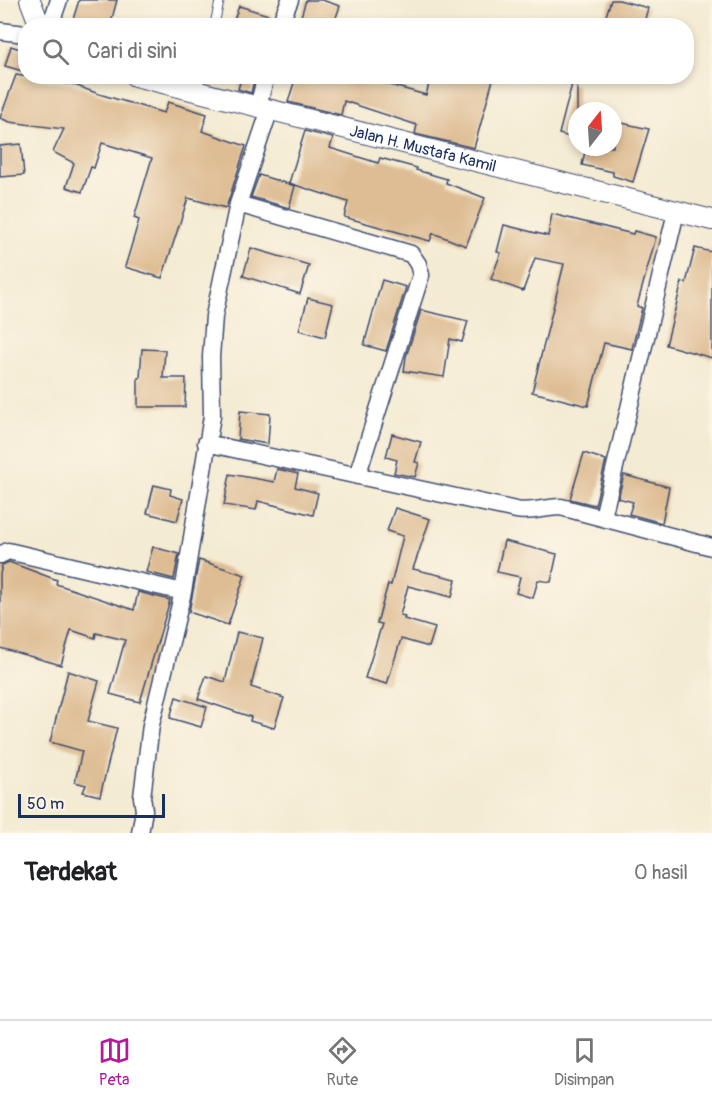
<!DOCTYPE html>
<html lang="id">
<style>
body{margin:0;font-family:Pangolin,sans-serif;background:#f2f2f2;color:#202124}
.compass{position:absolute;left:568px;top:102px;width:54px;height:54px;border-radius:50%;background:#fff;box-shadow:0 3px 9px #0003;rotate:17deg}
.scale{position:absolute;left:18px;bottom:15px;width:147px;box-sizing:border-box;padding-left:6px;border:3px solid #1b2f5e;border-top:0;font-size:16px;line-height:21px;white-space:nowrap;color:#1b2f5e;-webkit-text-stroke:4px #fcf5e5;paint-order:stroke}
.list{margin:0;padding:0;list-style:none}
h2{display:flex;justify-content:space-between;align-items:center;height:78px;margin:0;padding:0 24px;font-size:26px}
h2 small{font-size:20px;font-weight:400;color:#757577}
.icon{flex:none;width:33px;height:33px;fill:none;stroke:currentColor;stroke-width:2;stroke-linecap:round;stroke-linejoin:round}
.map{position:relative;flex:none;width:712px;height:833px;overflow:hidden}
.search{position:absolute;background:#fff;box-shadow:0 3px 9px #0003;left:18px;right:18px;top:18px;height:66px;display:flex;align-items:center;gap:15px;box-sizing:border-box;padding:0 21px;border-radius:24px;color:#757577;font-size:22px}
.sheet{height:186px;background:#fff}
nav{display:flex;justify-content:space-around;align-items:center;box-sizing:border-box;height:84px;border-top:2px solid #e0e0e0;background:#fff;font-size:16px;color:#757577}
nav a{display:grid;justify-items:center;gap:3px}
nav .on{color:#b5179e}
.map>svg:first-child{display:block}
.building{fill:#debd94}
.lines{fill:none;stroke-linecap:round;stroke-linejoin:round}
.service-casing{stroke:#3c4b70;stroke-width:10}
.minor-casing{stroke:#3c4b70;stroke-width:19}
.tertiary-casing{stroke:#3c4b70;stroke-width:22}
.service{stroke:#fff;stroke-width:8}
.minor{stroke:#fff;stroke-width:16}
.tertiary{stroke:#fff;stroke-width:20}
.labels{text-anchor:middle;stroke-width:6;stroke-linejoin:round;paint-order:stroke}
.street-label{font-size:16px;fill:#1b2f5e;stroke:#fcf5e5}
</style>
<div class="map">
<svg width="712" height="833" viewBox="0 0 712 833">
<rect width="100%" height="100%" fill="#fcf5e5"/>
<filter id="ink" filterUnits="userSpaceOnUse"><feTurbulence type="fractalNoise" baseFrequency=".0167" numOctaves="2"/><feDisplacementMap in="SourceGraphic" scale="12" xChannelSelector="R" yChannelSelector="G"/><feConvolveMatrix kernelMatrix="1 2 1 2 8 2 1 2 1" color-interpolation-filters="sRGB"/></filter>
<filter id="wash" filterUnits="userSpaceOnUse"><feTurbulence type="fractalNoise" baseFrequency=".008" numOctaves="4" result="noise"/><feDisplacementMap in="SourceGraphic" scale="24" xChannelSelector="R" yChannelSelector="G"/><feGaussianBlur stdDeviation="1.35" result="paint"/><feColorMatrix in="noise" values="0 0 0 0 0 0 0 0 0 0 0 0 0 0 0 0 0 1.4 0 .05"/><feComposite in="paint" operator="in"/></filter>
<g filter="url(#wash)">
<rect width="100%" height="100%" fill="#f4ebd3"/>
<g id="blocks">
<path class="building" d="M 79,0 L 117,0 L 110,26 L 71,26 Z
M 306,0 L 322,0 L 340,6 L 333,26 L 298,26 Z
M 611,0 L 619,0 L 648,8 L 643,26 L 612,26 L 613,21 L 605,19 Z
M 239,6 L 272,16 L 269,26 L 252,26 L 234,20 Z
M 11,46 L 26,51 L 26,72 L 5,66 Z
M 16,75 L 68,84 L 69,83 L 99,94 L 164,113 L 168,102 L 207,114 L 202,131 L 246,146 L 226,208 L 188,198 L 162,278 L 125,267 L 139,220 L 134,218 L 152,158 L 102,143 L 94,168 L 91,167 L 82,192 L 66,187 L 74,163 L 53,152 L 64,129 L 10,122 L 0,118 Z
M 242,76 L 255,76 L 251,93 L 238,89 Z
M 296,76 L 386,76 L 383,83 L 426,95 L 431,76 L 494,76 L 474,148 L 415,134 L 417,125 L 344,101 L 341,115 L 288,102 Z
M 572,84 L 577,85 L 577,139 L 559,134 Z
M 613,121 L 649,129 L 633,182 L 613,176 L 613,172 L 582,165 L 586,147 L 613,147 Z
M 305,131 L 333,138 L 330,148 L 378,163 L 380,158 L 417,168 L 416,170 L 447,179 L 446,183 L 485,198 L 466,246 L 433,233 L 430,241 L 344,217 L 348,202 L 289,183 Z
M 21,144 L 24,175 L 0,177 L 0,146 Z
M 259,175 L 295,186 L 289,208 L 251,197 Z
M 552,214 L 633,234 L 634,231 L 656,237 L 637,306 L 642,308 L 632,349 L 604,343 L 588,406 L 532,392 L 564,264 L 535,258 L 523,291 L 491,279 L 501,253 L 497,252 L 504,225 L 548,236 Z
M 251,248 L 309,265 L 300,294 L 243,276 Z
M 695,248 L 712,252 L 712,358 L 666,345 L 682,282 L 686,283 Z
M 382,280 L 406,287 L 386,351 L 364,345 Z
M 308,298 L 333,304 L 325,337 L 299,330 Z
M 421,310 L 468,321 L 462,342 L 450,339 L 444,377 L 404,371 L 406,357 Z
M 142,349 L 165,350 L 163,378 L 186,378 L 185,407 L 138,407 L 138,378 L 140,378 Z
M 240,411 L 270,414 L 268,444 L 238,439 Z
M 392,434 L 421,442 L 415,462 L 419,463 L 415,477 L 394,473 L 397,460 L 386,457 Z
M 584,453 L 606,460 L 595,505 L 570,499 Z
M 277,469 L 298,474 L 295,487 L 318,493 L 313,515 L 258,501 L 256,510 L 224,505 L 230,474 L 274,482 Z
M 624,475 L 669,487 L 662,523 L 629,514 L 633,502 L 618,498 Z
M 154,485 L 171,489 L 170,495 L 183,499 L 177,521 L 147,513 Z
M 395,508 L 430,519 L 413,569 L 456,579 L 452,597 L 408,586 L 400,615 L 405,616 L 404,619 L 435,628 L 429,647 L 401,639 L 387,684 L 365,678 L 382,624 L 377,623 L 388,584 L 391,585 L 403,536 L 387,531 Z
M 504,541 L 557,554 L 551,582 L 538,580 L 533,598 L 516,593 L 520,577 L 497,572 Z
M 153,547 L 179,554 L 174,579 L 146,572 Z
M 199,560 L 245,575 L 228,625 L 189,612 Z
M 9,562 L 57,580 L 56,584 L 134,610 L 138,592 L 170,600 L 140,702 L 110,694 L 125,640 L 96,633 L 95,638 L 71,630 L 61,665 L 0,648 L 0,574 L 2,565 Z
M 237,632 L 263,638 L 251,687 L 284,698 L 274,728 L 250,721 L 251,717 L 198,699 L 206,676 L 225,682 Z
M 68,671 L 99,681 L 88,721 L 117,728 L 100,796 L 83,792 L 86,785 L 75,782 L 82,751 L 50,742 Z
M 176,697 L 207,707 L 201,727 L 170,718 Z"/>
</g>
</g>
<g filter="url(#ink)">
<use href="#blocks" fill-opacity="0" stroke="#3c4b70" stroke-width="1.5"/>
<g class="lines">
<g class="service-casing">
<path id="service" d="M 214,26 L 220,0
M 197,92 L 201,76"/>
</g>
<g class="minor-casing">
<path id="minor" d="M 50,26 L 59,0
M 279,26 L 290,0
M 0,31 L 26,34
M 258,106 L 266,76
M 238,204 L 411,254 L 418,264 L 421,275 L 357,476
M 206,443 L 516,510 C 531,513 546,507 561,507 L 712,547
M 603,517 L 676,212
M 0,555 L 8,551 L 183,592
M 140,833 L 144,810 L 142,797 L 151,725 L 183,592 L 212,416 L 211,357 L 214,316 L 238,204 L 270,109"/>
</g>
<g class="tertiary-casing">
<g id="tertiary">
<path d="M 30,0 L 40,26"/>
<path id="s1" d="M 135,76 L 712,220"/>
</g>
</g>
<use href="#service" class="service"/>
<use href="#minor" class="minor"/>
<use href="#tertiary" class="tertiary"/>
</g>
</g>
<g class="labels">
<g class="street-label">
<text dy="6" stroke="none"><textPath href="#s1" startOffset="297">Jalan H. Mustafa Kamil</textPath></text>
</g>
</g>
</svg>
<svg class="compass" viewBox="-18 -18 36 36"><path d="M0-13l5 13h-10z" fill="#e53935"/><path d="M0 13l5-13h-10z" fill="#757577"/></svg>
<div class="scale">50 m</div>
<div class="search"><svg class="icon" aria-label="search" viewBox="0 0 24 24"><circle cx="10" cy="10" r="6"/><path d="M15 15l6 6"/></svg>Cari di sini</div>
</div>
<section class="sheet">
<h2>Terdekat<small>0 hasil</small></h2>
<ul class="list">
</ul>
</section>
<nav>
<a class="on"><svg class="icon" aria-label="map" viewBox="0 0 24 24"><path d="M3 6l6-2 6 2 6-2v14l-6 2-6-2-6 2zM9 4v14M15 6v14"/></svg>Peta</a>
<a><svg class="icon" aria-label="directions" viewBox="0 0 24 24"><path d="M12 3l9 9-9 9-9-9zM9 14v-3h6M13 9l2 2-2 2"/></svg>Rute</a>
<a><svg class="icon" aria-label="saved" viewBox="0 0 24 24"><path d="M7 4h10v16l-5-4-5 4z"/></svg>Disimpan</a>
</nav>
